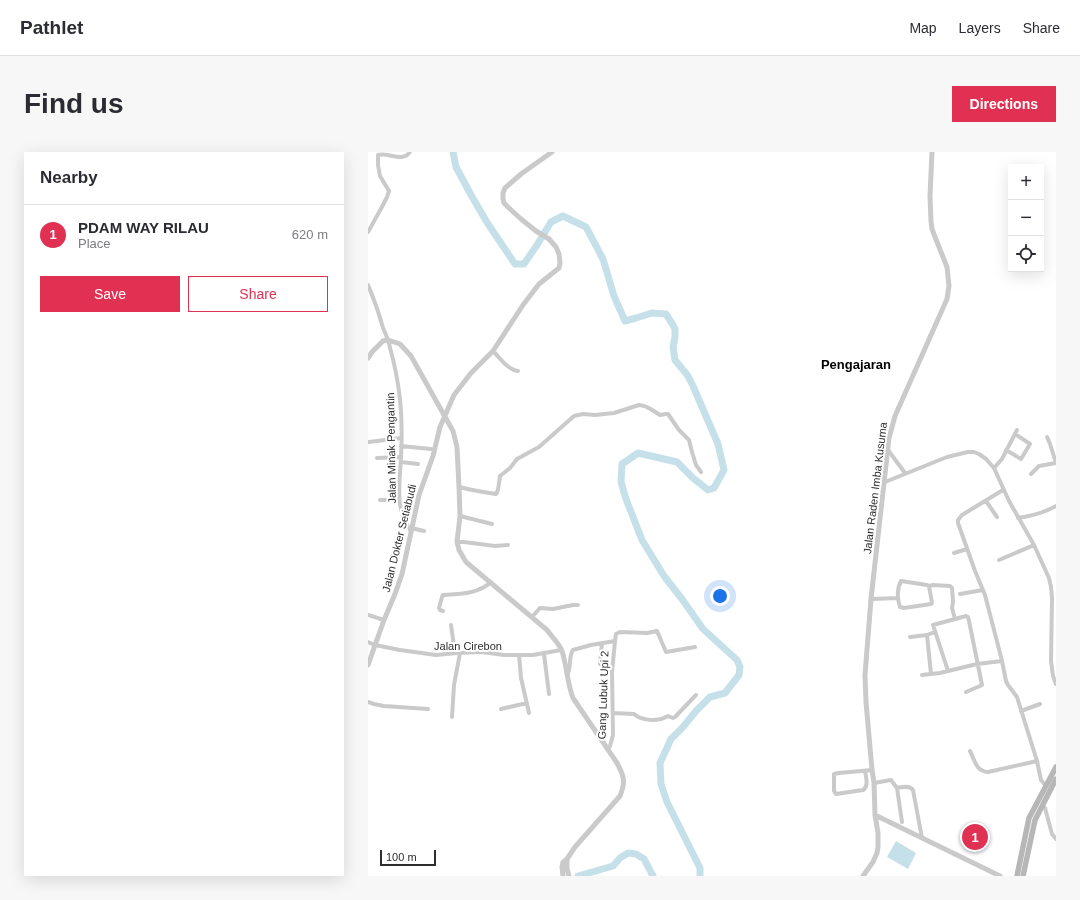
<!DOCTYPE html>
<meta charset="utf-8">
<style>
body{margin:0;font-family:Arial,sans-serif;background:#f7f7f7;color:#2b2b33}
.controls{position:absolute;right:12px;top:12px;display:grid;overflow:hidden;border-radius:0px;box-shadow:0 4px 16px #0002}
.controls button{width:36px;height:36px;display:grid;place-items:center;padding:0;border:0;border-bottom:1px solid #e1e1e2;background:#fff;color:#2b2b33;font:20px sans-serif}
.scale{position:absolute;left:12px;bottom:10px;width:56px;box-sizing:border-box;padding-left:4px;border:2px solid #2d2d2d;border-top:0;font-size:11px;line-height:14px;white-space:nowrap;color:#2d2d2d;-webkit-text-stroke:3px #fff;paint-order:stroke}
.you{position:absolute;left:352px;top:444px;width:14px;height:14px;margin:-10px;border:3px solid #fff;border-radius:50%;background:#1a73e8;box-shadow:0 0 0 6px #1a73e833}
.badge{display:grid;place-items:center;width:26px;height:26px;border-radius:50%;background:#e13153;color:#fff;font-size:13px;font-weight:700}
.pin{position:absolute;translate:-50% -50%;border:2px solid #fff;box-shadow:0 1px 4px #0006}
.list{margin:0;padding:0;list-style:none}
h2{display:flex;justify-content:space-between;align-items:center;height:52px;margin:0;padding:0 16px;font-size:17px}
h2 small{font-size:13px;font-weight:400;color:#7c7c81}
.list li{display:grid;grid-template-columns:26px 1fr auto;gap:12px;align-items:center;box-sizing:border-box;height:60px;padding:0 16px;border-top:1px solid #e1e1e2}
.list b{display:block;font-size:15px;white-space:nowrap}
.list p{margin:0;font-size:13px;white-space:nowrap;color:#7c7c81}
.list em{font-size:13px;font-style:normal;color:#7c7c81}
.actions{display:flex;gap:8px;padding:12px 16px}
.actions a{flex:1;padding:9px 0;border:1px solid #e13153;border-radius:0px;text-align:center;font-size:14px;color:#e13153}
.actions .main{background:#e13153;color:#fff}
.icon{flex:none;width:22px;height:22px;fill:none;stroke:currentColor;stroke-width:2;stroke-linecap:round;stroke-linejoin:round}
.map{position:relative;flex:none;width:688px;height:724px;overflow:hidden;border-radius:0px}
header{display:flex;align-items:center;gap:24px;box-sizing:border-box;height:56px;padding:0 20px;background:#fff;border-bottom:1px solid #e1e1e2}
header strong{font-size:19px}
nav{display:flex;gap:22px;margin-inline-start:auto;font-size:14px}
.intro{display:flex;align-items:center;justify-content:space-between;box-sizing:border-box;height:96px;padding:0 24px}
h1{margin:0;font-size:28px}
.button{padding:10px 18px;border-radius:0px;background:#e13153;color:#fff;font-size:14px;font-weight:700}
main{display:flex;gap:24px;padding:0 24px}
aside{flex:1;background:#fff;border-radius:0px;box-shadow:0 4px 16px #0002}
.map>svg:first-child{display:block}
.water{fill:#c6e0ea}
.lines{fill:none;stroke-linecap:round;stroke-linejoin:round}
.river{stroke:#c6e0ea;stroke-width:7}
.minor{stroke:#cacaca;stroke-width:4}
.tertiary{stroke:#cacaca;stroke-width:5}
.secondary{stroke:#b7b7b7;stroke-width:5.5}
.labels{text-anchor:middle;stroke-width:4;stroke-linejoin:round;paint-order:stroke}
.street-label{font-size:11px;fill:#2d2d2d;stroke:#fff}
.quarter-label{font-size:13px;font-weight:bold;fill:#000;stroke:#fff}
</style>
<header>
<strong>Pathlet</strong>
<nav><a>Map</a><a>Layers</a><a>Share</a></nav>
</header>
<div class="intro"><h1>Find us</h1><a class="button">Directions</a></div>
<main>
<aside>
<h2>Nearby<small></small></h2>
<ul class="list">
<li><span class="badge">1</span><div><b>PDAM WAY RILAU</b><p>Place</p></div><em>620 m</em></li>
</ul>
<div class="actions"><a class="main">Save</a><a>Share</a></div>
</aside>
<div class="map">
<svg width="688" height="724" viewBox="0 0 688 724">
<rect width="100%" height="100%" fill="#fff"/>
<path class="water" d="M 528,689 L 548,701 L 540,717 L 519,705 Z"/>
<g class="lines">
<path class="river" d="M 85,0 L 88,15 L 103,43 L 120,72 L 147,112 L 156,112 L 169,93 L 183,70 L 195,64 L 218,75 L 235,107 L 246,144 L 257,169 L 268,166 L 284,161 L 298,162 L 305,173 L 307,177 L 307,185 L 305,195 L 307,208 L 320,224 L 325,234 L 350,292 L 356,318 L 346,336 L 340,338 L 325,326 L 309,310 L 270,301 L 254,312 L 253,330 L 258,347 L 274,388 L 296,424 L 314,447 L 335,477 L 369,508 L 372,515 L 371,523 L 357,541 L 342,545 L 328,559 L 315,575 L 303,587 L 292,611 L 293,632 L 299,650 L 332,716 L 332,724
M 210,724 L 245,714 L 252,706 L 260,701 L 268,702 L 276,707 L 285,724"/>
<path class="minor" d="M 0,80 L 15,53 L 19,45 L 21,39 L 12,24 L 10,13 L 10,3 C 20,0 35,11 42,0
M 0,133 C 6,147 11,161 15,176 C 18,183 21,189 22,196 C 27,213 30,230 32,247 C 34,266 34,286 33,305 C 32,331 26,356 43,379
M 125,199 C 132,206 140,218 150,219
M 1,290 L 33,286
M 33,294 L 63,297
M 520,298 L 537,321
M 638,298 L 653,307 L 662,292 L 647,282
M 9,306 L 33,305
M 33,310 L 50,312
M 626,316 L 634,307 L 649,278
M 663,322 L 671,314 L 688,311 L 682,292 L 679,285
M 517,330 L 579,305 L 600,300 L 606,300 L 611,302 L 618,307 L 626,316 L 641,349 L 666,393 L 681,426 L 683,435 L 684,446 L 683,509 L 685,524 L 688,532
M 91,335 C 103,338 115,340 128,342 L 130,338 L 132,324 L 142,316 L 149,307 L 171,295 L 206,264 L 215,262 L 227,263 L 246,261 L 271,253 C 279,253 285,259 292,263 L 298,262 L 300,262 L 311,278 L 321,288 L 324,300 L 328,313 L 333,320
M 635,338 L 594,363 L 590,368 L 590,371 L 607,419 L 617,443 L 634,509 L 638,529 L 640,533 L 649,545 L 669,609 L 673,628 L 678,634
M 12,348 L 31,348
M 618,349 L 629,365
M 92,364 L 124,372
M 650,366 C 664,364 676,361 688,354
M 43,376 L 56,379
M 89,390 L 96,390 L 127,394 L 140,393
M 586,401 L 599,397
M 631,408 L 666,393
M 561,434 L 564,451 L 563,452 L 536,456 L 532,455 C 529,447 529,436 533,429 L 559,433 L 561,434 L 565,433 L 582,434 L 584,436 L 585,450 L 584,456 L 587,467
M 592,442 L 615,438
M 503,447 L 530,446
M 75,459 L 72,458 L 71,456 L 74,445 L 75,443 C 92,442 110,442 123,430
M 0,463 L 16,468
M 164,465 L 172,456 L 185,457 L 205,453 L 210,453
M 83,473 L 87,501
M 542,485 L 559,483
M 0,490 L 7,493 L 32,498 L 68,503 L 89,501 L 114,500 L 136,503 L 165,503 L 193,498
M 176,502 L 181,542
M 151,503 L 153,526 L 161,561
M 232,512 L 234,491
M 563,522 L 559,483 L 567,480
M 199,523 C 204,515 200,505 205,498 L 223,493 L 247,489 L 248,482 L 252,480 L 279,481 L 289,479 L 298,500 L 327,495
M 554,523 L 572,521 L 580,519
M 598,540 L 612,534 L 614,533 L 601,469 L 600,465 L 598,464 L 565,473 L 580,519 L 609,512 L 634,509
M 0,550 L 6,552 L 16,554 L 60,557
M 133,557 L 159,551
M 653,559 L 672,552
M 245,561 L 266,562 C 274,569 290,570 300,564 L 305,566 L 307,565 L 328,543
M 84,565 L 86,533 L 92,501
M 240,596 L 242,594 L 245,583 L 244,520 L 247,489
M 602,599 C 607,609 608,619 620,620 L 669,609
M 497,619 C 498,625 501,634 495,638 L 468,642 L 466,639 L 466,622 L 471,621 L 504,618
M 506,631 L 523,628 L 529,636 C 534,635 542,633 545,638 L 554,686
M 529,636 L 534,670
M 674,654 L 677,656 L 684,682 L 688,687"/>
<path class="tertiary" d="M 0,206 L 4,200 L 15,189 L 20,188 L 32,192 L 43,204 L 85,279 L 89,295 L 91,335 L 92,364 L 89,390 L 91,398 L 98,410 L 179,478 C 184,485 191,491 194,499 C 199,514 199,531 205,546 L 249,611 C 256,624 258,629 252,644 L 207,695 L 199,707 L 195,710 L 194,715 L 195,724
M 0,513 L 16,468 L 27,442 L 34,422 L 51,343 L 65,304 L 72,275 L 86,243 L 103,221 L 125,199 L 155,153 L 171,132 L 191,116 L 192,111 L 191,102 L 188,95 L 181,87 L 168,79 L 153,67 L 141,56 L 136,51 L 135,47 L 135,41 L 137,36 L 153,22 L 184,0
M 507,663 L 632,724
M 199,707 L 199,717 L 201,724
M 495,724 L 505,710 L 509,701 L 510,695 L 510,681 L 507,663 L 506,631 L 504,618 L 498,550 L 497,523 L 503,447 L 521,286 L 527,264 L 579,147 L 581,134 L 579,115 L 569,90 L 564,77 L 563,69 L 562,44 L 564,0"/>
<path class="secondary" d="M 649,724 L 661,666 L 688,615
M 655,724 L 667,668 L 688,627"/>
</g>
<g class="labels">
<g class="street-label">
<text transform="translate(23 296) rotate(-91)" y="4">Jalan Minak Pengantin</text>
<text transform="translate(507 336) rotate(-83)" y="4">Jalan Raden Imba Kusuma</text>
<text transform="translate(31 386) rotate(-76)" y="4">Jalan Dokter Setiabudi</text>
<text x="100" y="498">Jalan Cirebon</text>
<text transform="translate(235 543) rotate(-88)" y="4">Gang Lubuk Upi 2</text>
</g>
<g class="quarter-label">
<text x="488" y="217">Pengajaran</text>
</g>
</g>
</svg>
<div class="controls">
<button>+</button>
<button>−</button>
<button><svg class="icon" aria-label="locate" viewBox="0 0 24 24"><circle cx="12" cy="12" r="6"/><path d="M12 2v4M12 18v4M2 12h4M18 12h4"/></svg></button>
</div>
<div class="scale">100 m</div>
<div class="you"></div>
<div class="pin badge" style="left:607px;top:685px">1</div>
</div>
</main>
